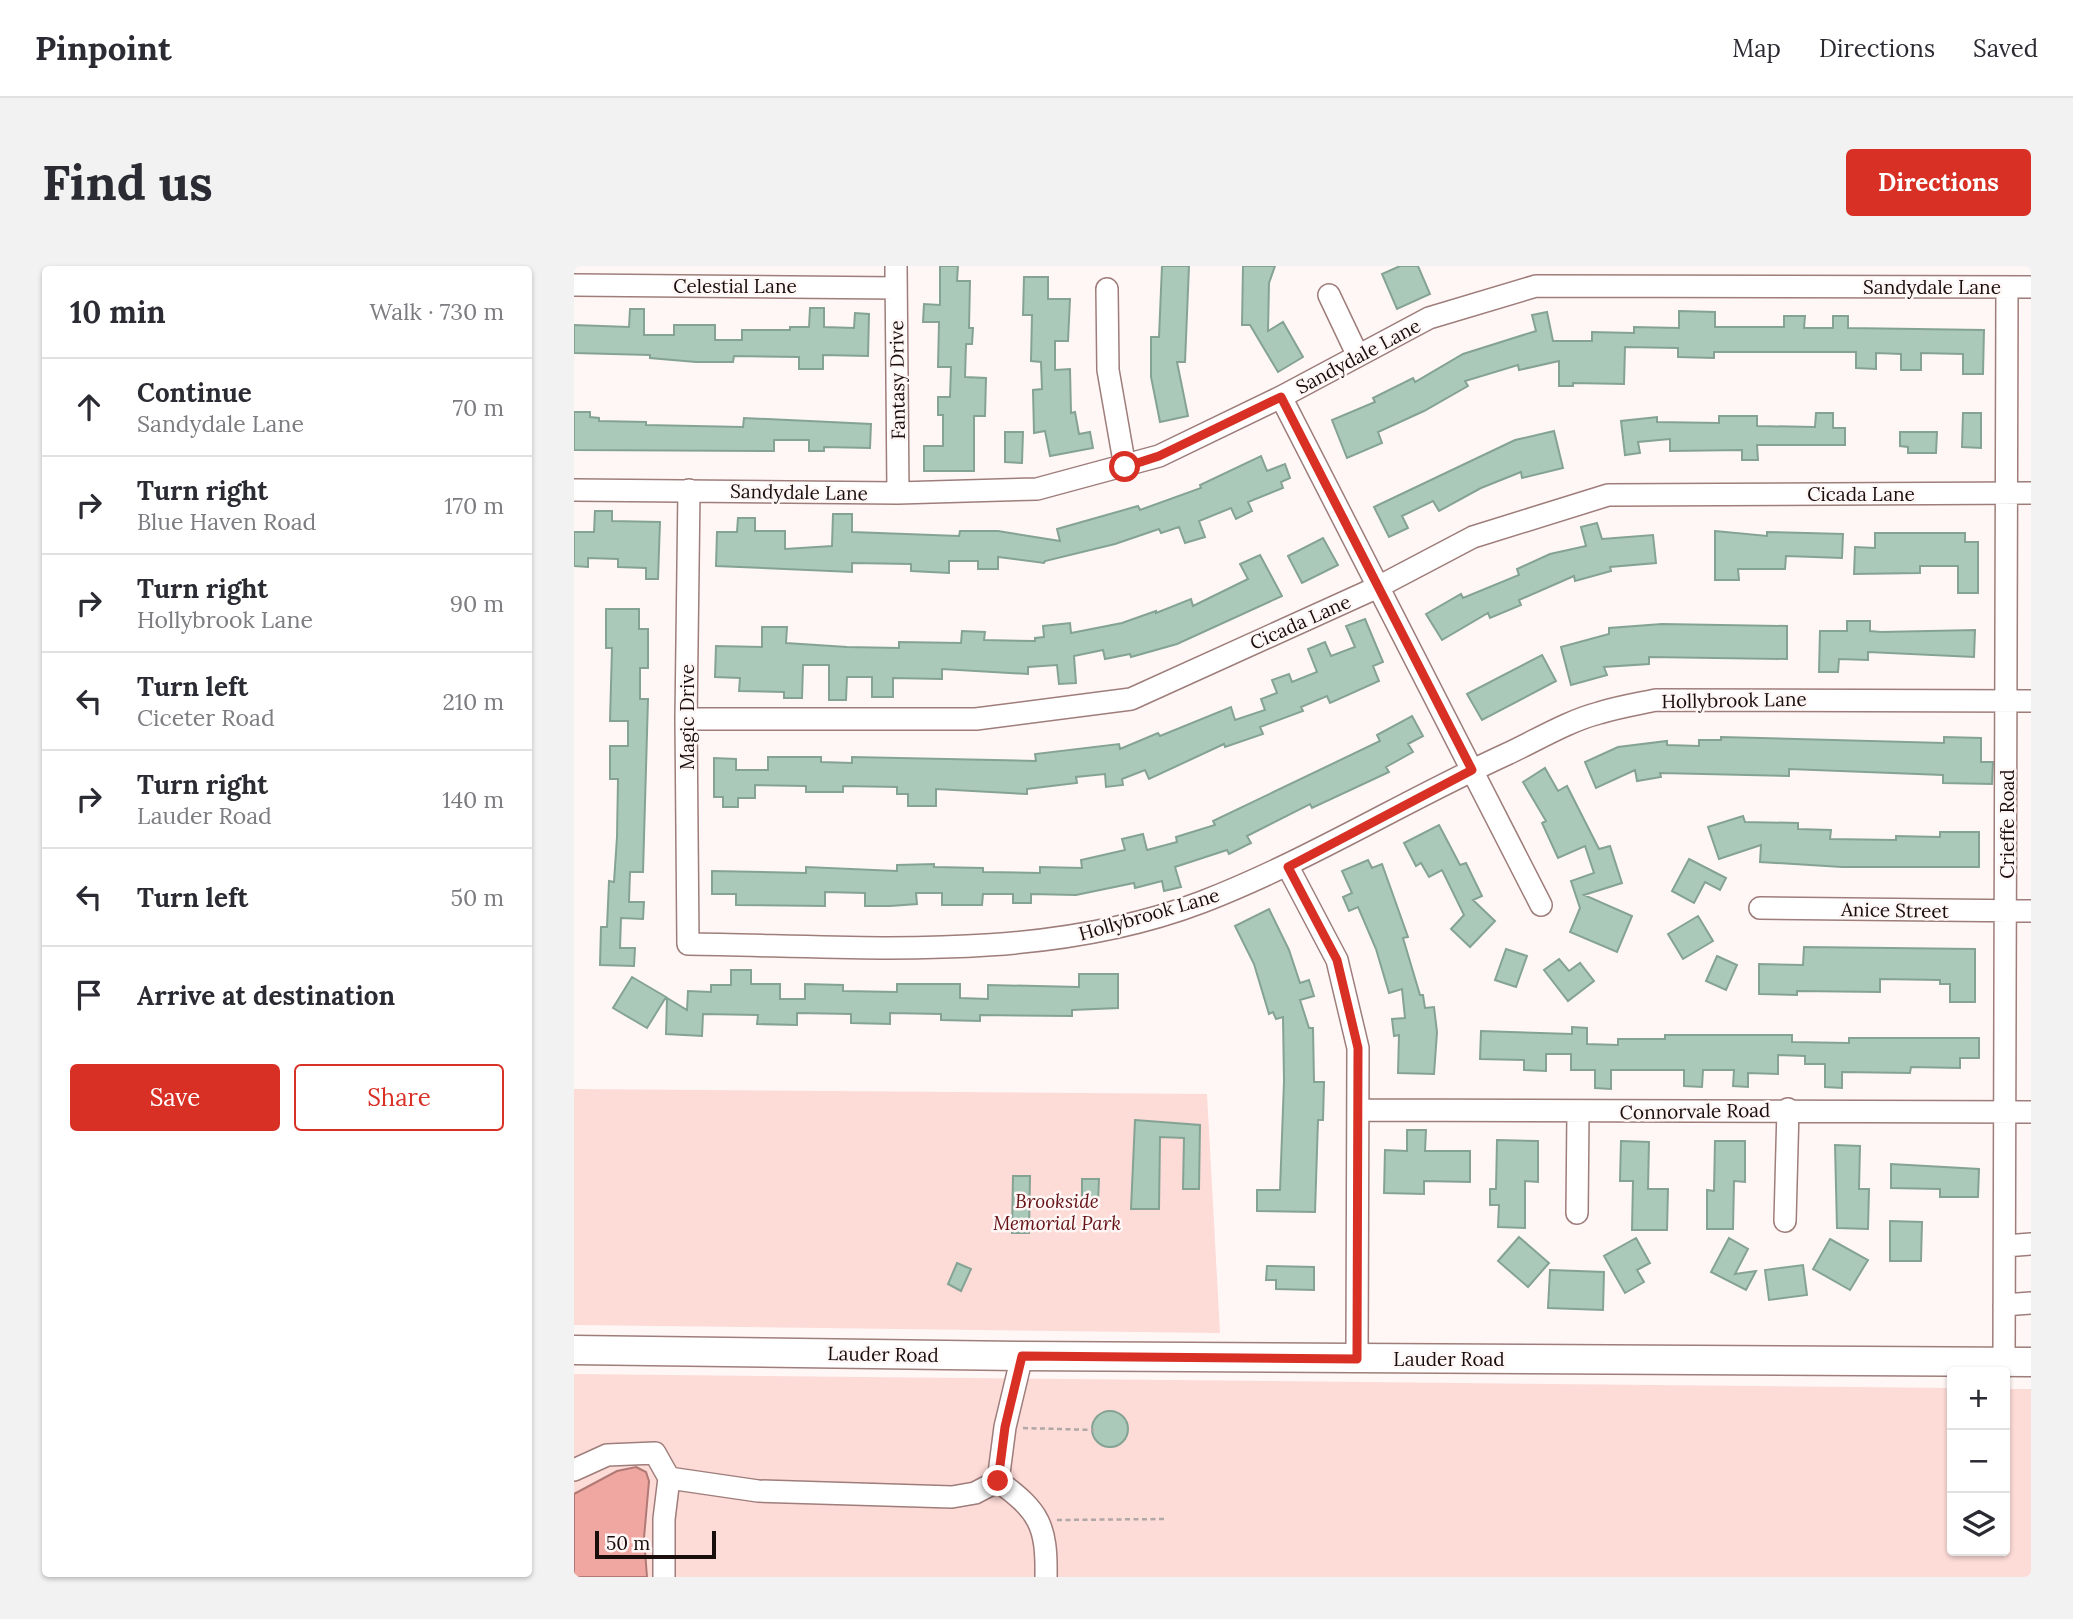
<!DOCTYPE html>
<meta charset="utf-8">
<style>
body{margin:0;font-family:Lora,serif;background:#f2f2f3;color:#2b2b33}
.controls{position:absolute;right:21px;bottom:21px;display:grid;overflow:hidden;border-radius:7px;box-shadow:0 2px 5px #0004}
.controls button{width:63px;height:63px;display:grid;place-items:center;padding:0;border:0;border-bottom:2px solid #e1e1e2;background:#fff;color:#2b2b33;font:35px sans-serif}
.scale{position:absolute;left:21px;bottom:18px;width:121px;box-sizing:border-box;padding-left:7px;border:4px solid #1a0e0d;border-top:0;font-size:19px;line-height:24px;white-space:nowrap;color:#1a0e0d;-webkit-text-stroke:5px #fef7f6;paint-order:stroke}
.stop{position:absolute;width:21px;height:21px;margin:-16px;border:5px solid #d93025;border-radius:50%;background:#fff}
.stop.end{background:#d93025;border-color:#fff;box-shadow:0 2px 7px #0008}
.list{margin:0;padding:0;list-style:none}
h2{display:flex;justify-content:space-between;align-items:center;height:91px;margin:0;padding:0 28px;font-size:30px}
h2 small{font-size:23px;font-weight:400;color:#7c7c81}
.list li{display:grid;grid-template-columns:46px 1fr auto;gap:21px;align-items:center;box-sizing:border-box;height:98px;padding:0 28px;border-top:2px solid #e1e1e2}
.list b{display:block;font-size:26px;white-space:nowrap}
.list p{margin:0;font-size:23px;white-space:nowrap;color:#7c7c81}
.list em{font-size:23px;font-style:normal;color:#7c7c81}
.actions{display:flex;gap:14px;padding:21px 28px}
.actions a{flex:1;padding:16px 0;border:2px solid #d93025;border-radius:7px;text-align:center;font-size:24px;color:#d93025}
.actions .main{background:#d93025;color:#fff}
.icon{flex:none;width:38px;height:38px;fill:none;stroke:currentColor;stroke-width:2;stroke-linecap:round;stroke-linejoin:round}
.map{position:relative;flex:none;width:1457px;height:1311px;overflow:hidden;border-radius:7px}
header{display:flex;align-items:center;gap:42px;box-sizing:border-box;height:98px;padding:0 35px;background:#fff;border-bottom:2px solid #e1e1e2}
header strong{font-size:33px}
nav{display:flex;gap:38px;margin-inline-start:auto;font-size:24px}
.intro{display:flex;align-items:center;justify-content:space-between;box-sizing:border-box;height:168px;padding:0 42px}
h1{margin:0;font-size:49px}
.button{padding:18px 32px;border-radius:7px;background:#d93025;color:#fff;font-size:24px;font-weight:700}
main{display:flex;gap:42px;padding:0 42px}
aside{flex:1;background:#fff;border-radius:7px;box-shadow:0 2px 5px #0004}
.map>svg:first-child{display:block}
.green{fill:#fddbd7}
.water{fill:#f0a7a1;stroke:#b07975;stroke-width:2}
.building{fill:#aac9b9;stroke:#85a394;stroke-width:2}
.lines{fill:none;stroke-linecap:round;stroke-linejoin:round}
.minor-casing{stroke:#9e7d7a;stroke-width:24}
.major-casing{stroke:#9e7d7a;stroke-width:31}
.path{stroke:#b0a8a7;stroke-width:2.5;stroke-dasharray:5 3.5;stroke-linecap:butt}
.minor{stroke:#fff;stroke-width:21}
.major{stroke:#fff;stroke-width:28}
.route{stroke:#d93025;stroke-width:9}
.labels{text-anchor:middle;stroke-width:5;stroke-linejoin:round;paint-order:stroke}
.street-label{font-size:19px;fill:#1a0e0d;stroke:#fef7f6}
.park-label{font-size:19px;font-style:italic;fill:#661216;stroke:#fef7f6}
</style>
<header>
<strong>Pinpoint</strong>
<nav><a>Map</a><a>Directions</a><a>Saved</a></nav>
</header>
<div class="intro"><h1>Find us</h1><a class="button">Directions</a></div>
<main>
<aside>
<h2>10 min<small>Walk · 730 m</small></h2>
<ul class="list">
<li><svg class="icon" aria-label="ahead" viewBox="0 0 24 24"><path d="M12 20V5M6 11l6-6 6 6"/></svg><div><b>Continue</b><p>Sandydale Lane</p></div><em>70 m</em></li>
<li><svg class="icon" aria-label="right" viewBox="0 0 24 24"><path d="M7 20v-9h11M14 6l5 5-5 5"/></svg><div><b>Turn right</b><p>Blue Haven Road</p></div><em>170 m</em></li>
<li><svg class="icon" aria-label="right" viewBox="0 0 24 24"><path d="M7 20v-9h11M14 6l5 5-5 5"/></svg><div><b>Turn right</b><p>Hollybrook Lane</p></div><em>90 m</em></li>
<li><svg class="icon" aria-label="left" viewBox="0 0 24 24"><path d="M17 20v-9H6M10 6l-5 5 5 5"/></svg><div><b>Turn left</b><p>Ciceter Road</p></div><em>210 m</em></li>
<li><svg class="icon" aria-label="right" viewBox="0 0 24 24"><path d="M7 20v-9h11M14 6l5 5-5 5"/></svg><div><b>Turn right</b><p>Lauder Road</p></div><em>140 m</em></li>
<li><svg class="icon" aria-label="left" viewBox="0 0 24 24"><path d="M17 20v-9H6M10 6l-5 5 5 5"/></svg><div><b>Turn left</b></div><em>50 m</em></li>
<li><svg class="icon" aria-label="arrive" viewBox="0 0 24 24"><path d="M6 21V4h12l-3 4 3 4H6"/></svg><div><b>Arrive at destination</b></div></li>
</ul>
<div class="actions"><a class="main">Save</a><a>Share</a></div>
</aside>
<div class="map">
<svg width="1457" height="1311" viewBox="0 0 1457 1311">
<rect width="100%" height="100%" fill="#fef7f6"/>
<path class="green" d="M 0,823 L 633,828 L 646,1067 L 0,1059 Z
M 0,1108 L 1378,1122 L 1378,1285 L 1431,1285 L 1431,1123 L 1457,1123 L 1457,1311 L 0,1311 Z"/>
<path class="water" d="M 62,1201 L 72,1206 L 75,1215 L 70,1272 L 73,1311 L 0,1311 L 0,1228 L 43,1205 Z"/>
<path class="building" d="M 366,0 L 384,0 L 383,15 L 396,15 L 395,62 L 399,62 L 398,78 L 392,78 L 391,111 L 412,112 L 411,150 L 400,150 L 400,205 L 350,205 L 350,180 L 369,180 L 369,149 L 364,149 L 364,131 L 376,131 L 377,101 L 364,101 L 365,56 L 349,56 L 350,38 L 366,39 Z
M 588,0 L 615,0 L 611,96 L 603,96 L 614,150 L 586,156 L 577,111 L 577,71 L 585,71 Z
M 669,0 L 701,0 L 695,17 L 694,65 L 709,56 L 729,91 L 704,106 L 676,59 L 668,59 Z
M 826,0 L 844,0 L 856,28 L 823,43 L 808,8 Z
M 450,11 L 474,11 L 474,33 L 496,33 L 494,75 L 481,75 L 481,104 L 496,103 L 497,147 L 501,146 L 505,168 L 516,166 L 519,182 L 476,190 L 471,165 L 460,167 L 459,124 L 468,123 L 467,96 L 457,95 L 458,49 L 449,49 Z
M 236,42 L 250,42 L 250,61 L 280,62 L 281,47 L 295,48 L 294,90 L 249,89 L 249,103 L 225,103 L 225,91 L 160,90 L 159,96 L 122,96 L 76,92 L 76,89 L 0,87 L 0,59 L 55,61 L 56,43 L 70,43 L 70,69 L 100,69 L 100,59 L 141,59 L 141,74 L 168,74 L 168,64 L 216,64 L 216,61 L 235,61 Z
M 1105,45 L 1141,46 L 1141,61 L 1210,61 L 1210,50 L 1231,50 L 1230,62 L 1259,62 L 1259,50 L 1274,50 L 1274,62 L 1410,64 L 1409,108 L 1389,108 L 1389,88 L 1347,87 L 1347,104 L 1327,104 L 1327,88 L 1302,87 L 1302,103 L 1282,102 L 1282,86 L 1140,86 L 1140,92 L 1104,91 L 1104,82 L 1051,81 L 1050,118 L 999,117 L 999,120 L 985,120 L 985,95 L 945,104 L 944,99 L 891,115 L 894,120 L 850,145 L 804,166 L 808,177 L 773,192 L 758,154 L 801,136 L 799,132 L 839,112 L 841,116 L 889,88 L 962,65 L 958,49 L 973,46 L 979,75 L 1018,75 L 1018,66 L 1060,67 L 1060,61 L 1105,62 Z
M 0,146 L 16,146 L 16,151 L 25,152 L 25,155 L 72,156 L 72,159 L 169,161 L 170,152 L 297,158 L 296,182 L 250,181 L 250,185 L 235,185 L 235,174 L 200,174 L 200,185 L 0,184 Z
M 1242,147 L 1259,147 L 1259,162 L 1271,162 L 1271,179 L 1183,179 L 1184,194 L 1168,194 L 1168,184 L 1096,185 L 1096,173 L 1064,176 L 1066,187 L 1051,189 L 1047,155 L 1083,151 L 1083,156 L 1145,157 L 1145,150 L 1183,150 L 1183,160 L 1241,161 Z
M 1389,147 L 1407,147 L 1407,182 L 1388,181 Z
M 980,165 L 989,202 L 948,212 L 947,206 L 907,222 L 865,245 L 859,235 L 828,250 L 834,262 L 815,271 L 800,241 L 941,174 Z
M 431,166 L 449,166 L 448,197 L 431,196 Z
M 1326,166 L 1363,166 L 1362,187 L 1334,187 L 1334,181 L 1326,180 Z
M 687,190 L 693,205 L 711,198 L 716,212 L 707,216 L 709,222 L 674,236 L 678,245 L 662,253 L 657,242 L 625,255 L 631,271 L 611,277 L 605,261 L 587,267 L 585,263 L 541,278 L 471,295 L 470,297 L 424,291 L 424,303 L 404,303 L 404,295 L 375,295 L 375,307 L 337,305 L 337,298 L 278,297 L 278,306 L 142,300 L 143,266 L 163,266 L 164,252 L 181,252 L 181,265 L 211,265 L 211,283 L 258,280 L 259,248 L 278,248 L 278,266 L 385,270 L 386,265 L 424,265 L 486,275 L 483,263 L 564,240 L 566,244 L 627,222 L 626,219 Z
M 21,245 L 38,245 L 38,255 L 86,256 L 84,313 L 72,313 L 72,302 L 44,301 L 44,293 L 14,292 L 14,301 L 0,300 L 0,266 L 20,266 Z
M 1023,257 L 1028,273 L 1079,269 L 1082,297 L 1036,301 L 1037,305 L 1001,315 L 1000,310 L 945,334 L 947,339 L 916,352 L 914,347 L 868,374 L 852,348 L 887,328 L 889,332 L 945,309 L 943,303 L 976,288 L 1012,280 L 1007,261 Z
M 1141,265 L 1193,270 L 1193,266 L 1269,268 L 1268,292 L 1212,290 L 1211,303 L 1164,303 L 1165,314 L 1141,314 Z
M 1301,267 L 1391,267 L 1391,276 L 1404,276 L 1404,327 L 1384,327 L 1384,300 L 1346,300 L 1346,307 L 1280,308 L 1281,281 L 1301,282 Z
M 749,272 L 764,299 L 728,317 L 714,290 Z
M 686,289 L 708,330 L 603,378 L 557,391 L 556,388 L 531,393 L 529,384 L 500,390 L 502,417 L 485,418 L 483,399 L 454,401 L 454,408 L 368,403 L 368,413 L 319,412 L 319,431 L 298,431 L 298,411 L 273,411 L 272,434 L 255,434 L 255,399 L 229,399 L 228,432 L 210,432 L 210,426 L 165,425 L 166,412 L 141,411 L 142,380 L 188,381 L 188,361 L 213,361 L 212,377 L 273,381 L 325,382 L 325,376 L 387,377 L 388,365 L 411,366 L 410,374 L 461,375 L 461,372 L 470,371 L 469,360 L 496,357 L 497,367 L 548,357 L 582,345 L 582,347 L 617,333 L 619,340 L 674,313 L 666,298 Z
M 32,343 L 65,343 L 65,363 L 74,363 L 74,402 L 66,402 L 66,433 L 74,433 L 69,606 L 56,606 L 55,636 L 70,636 L 69,653 L 47,652 L 46,682 L 61,682 L 60,700 L 26,699 L 27,661 L 33,661 L 35,615 L 40,616 L 43,571 L 44,513 L 36,513 L 36,480 L 54,480 L 54,455 L 36,455 L 38,382 L 32,382 Z
M 791,353 L 809,396 L 799,400 L 805,415 L 756,437 L 753,430 L 727,441 L 729,445 L 686,461 L 689,468 L 651,481 L 650,478 L 575,513 L 571,504 L 548,513 L 549,519 L 532,521 L 531,508 L 502,511 L 503,517 L 453,523 L 453,528 L 362,523 L 362,540 L 334,540 L 334,528 L 323,528 L 323,521 L 269,520 L 269,526 L 232,526 L 232,520 L 181,519 L 181,532 L 164,532 L 164,541 L 149,541 L 149,531 L 140,531 L 140,492 L 162,493 L 162,504 L 194,504 L 194,491 L 247,491 L 247,496 L 278,497 L 278,491 L 462,495 L 461,488 L 545,478 L 546,483 L 584,467 L 586,470 L 657,441 L 661,454 L 691,444 L 687,433 L 703,427 L 698,414 L 715,408 L 718,416 L 743,406 L 734,383 L 751,376 L 757,390 L 781,381 L 772,360 Z
M 1273,355 L 1296,355 L 1296,365 L 1307,366 L 1401,364 L 1400,391 L 1294,386 L 1294,394 L 1265,393 L 1264,406 L 1245,406 L 1246,365 L 1273,365 Z
M 1088,358 L 1213,360 L 1213,393 L 1075,391 L 1075,398 L 1030,401 L 1033,409 L 997,419 L 987,381 L 1035,368 L 1035,362 Z
M 968,389 L 982,415 L 908,454 L 893,428 Z
M 838,450 L 849,470 L 834,478 L 839,486 L 812,501 L 815,506 L 738,542 L 736,538 L 673,570 L 677,577 L 655,588 L 653,584 L 601,601 L 607,621 L 590,625 L 588,615 L 561,622 L 560,617 L 502,629 L 457,628 L 457,637 L 439,637 L 439,628 L 409,628 L 408,639 L 368,639 L 368,627 L 342,627 L 343,638 L 316,640 L 291,640 L 291,627 L 251,626 L 251,640 L 162,639 L 162,628 L 138,628 L 138,605 L 232,607 L 232,601 L 323,605 L 323,599 L 360,598 L 360,601 L 409,602 L 409,606 L 466,607 L 466,601 L 508,602 L 507,594 L 551,584 L 548,573 L 569,568 L 573,584 L 603,576 L 602,571 L 641,559 L 639,555 L 806,475 L 803,469 Z
M 1147,471 L 1370,477 L 1370,471 L 1407,472 L 1407,496 L 1419,496 L 1418,518 L 1369,517 L 1369,509 L 1215,503 L 1215,510 L 1086,507 L 1087,511 L 1063,515 L 1061,504 L 1022,522 L 1011,496 L 1044,481 L 1093,475 L 1093,479 L 1125,480 L 1125,474 L 1147,474 Z
M 971,502 L 984,525 L 993,520 L 1025,583 L 1036,580 L 1048,617 L 1010,629 L 1058,650 L 1043,686 L 996,666 L 1006,642 L 997,615 L 1020,607 L 1011,580 L 984,592 L 968,557 L 972,555 L 949,516 Z
M 1169,550 L 1171,556 L 1224,557 L 1224,563 L 1257,564 L 1256,573 L 1322,574 L 1322,570 L 1366,571 L 1366,566 L 1405,566 L 1405,601 L 1268,601 L 1186,596 L 1187,579 L 1145,593 L 1134,561 Z
M 865,559 L 886,599 L 892,597 L 908,630 L 899,634 L 921,655 L 896,681 L 877,663 L 890,649 L 868,604 L 855,611 L 847,597 L 842,600 L 830,577 Z
M 1115,593 L 1152,612 L 1146,624 L 1131,616 L 1120,637 L 1098,625 Z
M 794,594 L 798,602 L 808,598 L 834,671 L 829,672 L 846,729 L 849,729 L 851,742 L 860,741 L 863,766 L 860,808 L 824,807 L 825,769 L 820,770 L 818,753 L 831,752 L 828,723 L 815,727 L 802,683 L 784,641 L 775,645 L 769,631 L 778,627 L 768,605 Z
M 695,643 L 715,684 L 726,717 L 735,714 L 740,730 L 726,734 L 735,762 L 739,762 L 740,816 L 750,816 L 749,854 L 744,854 L 741,946 L 683,945 L 683,924 L 706,924 L 710,815 L 709,751 L 702,753 L 699,746 L 695,748 L 680,698 L 661,660 Z
M 1124,650 L 1139,675 L 1109,693 L 1094,668 Z
M 1230,681 L 1401,683 L 1401,736 L 1376,736 L 1376,718 L 1366,718 L 1366,714 L 1306,713 L 1306,726 L 1223,725 L 1223,729 L 1185,728 L 1185,698 L 1229,699 Z
M 932,683 L 953,690 L 942,721 L 921,714 Z
M 1143,690 L 1163,699 L 1152,724 L 1132,715 Z
M 985,693 L 995,705 L 1006,697 L 1020,715 L 994,735 L 970,704 Z
M 157,704 L 177,704 L 177,718 L 206,718 L 206,733 L 231,733 L 231,718 L 269,719 L 269,725 L 323,726 L 323,718 L 386,718 L 386,732 L 414,733 L 414,719 L 505,721 L 505,708 L 544,708 L 544,742 L 498,744 L 498,750 L 406,749 L 406,755 L 367,754 L 367,748 L 316,747 L 316,758 L 277,757 L 277,748 L 223,747 L 223,759 L 183,758 L 184,749 L 129,748 L 128,770 L 92,768 L 93,732 L 113,744 L 114,725 L 137,726 L 137,719 L 157,719 Z
M 58,711 L 92,731 L 73,762 L 39,742 Z
M 998,761 L 1013,762 L 1013,778 L 1044,779 L 1044,773 L 1091,773 L 1091,769 L 1218,769 L 1218,776 L 1275,777 L 1275,772 L 1405,772 L 1405,792 L 1386,792 L 1386,802 L 1337,801 L 1336,807 L 1268,806 L 1268,822 L 1251,821 L 1251,798 L 1231,798 L 1231,790 L 1204,789 L 1204,808 L 1174,807 L 1174,821 L 1159,820 L 1160,804 L 1129,804 L 1128,821 L 1110,820 L 1110,804 L 1037,804 L 1037,823 L 1021,822 L 1021,804 L 997,804 L 997,788 L 972,788 L 972,805 L 950,804 L 950,794 L 906,793 L 907,765 L 998,768 Z
M 561,854 L 626,859 L 625,923 L 609,923 L 610,872 L 586,871 L 585,943 L 557,943 Z
M 833,864 L 852,864 L 851,885 L 896,885 L 896,916 L 850,915 L 850,928 L 810,927 L 811,884 L 833,885 Z
M 923,874 L 964,875 L 964,916 L 951,915 L 951,962 L 924,961 L 925,939 L 916,939 L 916,923 L 922,923 Z
M 1047,875 L 1075,876 L 1074,923 L 1094,923 L 1093,964 L 1058,964 L 1059,915 L 1046,915 Z
M 1141,875 L 1171,875 L 1171,916 L 1160,915 L 1159,963 L 1133,963 L 1133,924 L 1140,925 Z
M 1261,879 L 1286,880 L 1285,923 L 1295,923 L 1294,963 L 1263,962 Z
M 1317,898 L 1405,903 L 1404,931 L 1366,931 L 1366,923 L 1317,922 Z
M 439,910 L 456,910 L 455,967 L 438,967 Z
M 508,913 L 525,913 L 524,936 L 508,936 Z
M 1316,955 L 1348,956 L 1347,995 L 1316,995 Z
M 945,971 L 975,997 L 954,1021 L 924,995 Z
M 1062,972 L 1076,997 L 1063,1004 L 1070,1016 L 1051,1027 L 1030,990 Z
M 1155,972 L 1174,983 L 1161,1008 L 1182,1005 L 1172,1024 L 1137,1006 Z
M 1256,973 L 1294,994 L 1276,1024 L 1239,1003 Z
M 383,997 L 397,1003 L 387,1025 L 374,1018 Z
M 1229,999 L 1233,1029 L 1195,1034 L 1191,1004 Z
M 693,1000 L 740,1001 L 740,1024 L 702,1023 L 702,1014 L 692,1014 Z
M 976,1004 L 1030,1006 L 1029,1044 L 974,1042 Z
M518 1163a18 18 0 1 1 36 0a18 18 0 1 1-36 0Z"/>
<g class="lines">
<g class="minor-casing">
<path id="minor" d="M 322,0 L 324,227
M 0,19 L 322,22
M 533,23 L 534,104 L 551,201
M 755,29 L 784,90
M 707,131 L 967,639
M 0,224 L 324,227 L 463,223 L 585,190 L 707,131 L 855,52 L 962,20 L 1457,21
M 115,224 L 112,453 L 114,678 C 284,680 466,698 628,636 C 734,595 830,535 933,488 C 963,474 994,455 1025,447 C 1044,441 1063,438 1082,434 L 1457,435
M 112,453 L 402,453 L 557,433 L 804,321 L 899,271 L 1034,229 L 1457,227
M 714,601 L 763,694 L 784,782 L 783,1093
M 1186,642 L 1457,645
M 785,844 L 1457,846
M 1003,947 L 1004,846
M 1211,955 L 1214,843
M 1431,980 L 1457,978
M 1430,1039 L 1457,1037
M 1430,1096 L 1433,21
M 0,1204 L 33,1189 L 81,1187 L 95,1212 L 184,1225 L 378,1231 L 401,1227 L 424,1215 C 465,1245 473,1259 472,1311
M 424,1215 L 431,1161 L 448,1090
M 90,1311 L 90,1253 L 95,1212"/>
</g>
<g class="major-casing">
<path id="major" d="M 0,1084 L 448,1090 L 1457,1096"/>
</g>
<path class="path" d="M 449,1162 L 520,1164
M 483,1254 L 591,1253"/>
<use href="#minor" class="minor"/>
<use href="#major" class="major"/>
</g>
<g class="lines">
<path class="route" d="M 424,1215 L 431,1161 L 448,1090 L 783,1093 L 784,782 L 763,694 L 714,601 L 898,504 L 707,131 L 585,190 L 551,201"/>
</g>
<g class="labels">
<g class="street-label">
<text x="161" y="27">Celestial Lane</text>
<text x="1358" y="28">Sandydale Lane</text>
<text transform="translate(784 90) rotate(-28)" y="7">Sandydale Lane</text>
<text transform="translate(323 114) rotate(-91)" y="7">Fantasy Drive</text>
<text transform="translate(225 226) rotate(1)" y="7">Sandydale Lane</text>
<text x="1287" y="235">Cicada Lane</text>
<text transform="translate(726 356) rotate(-24)" y="7">Cicada Lane</text>
<text transform="translate(1160 434) rotate(-1)" y="7">Hollybrook Lane</text>
<text transform="translate(113 451) rotate(-90)" y="7">Magic Drive</text>
<text transform="translate(1433 558) rotate(-90)" y="7">Crieffe Road</text>
<text transform="translate(1321 644) rotate(1)" y="7">Anice Street</text>
<text transform="translate(575 648) rotate(-16)" y="7">Hollybrook Lane</text>
<text transform="translate(1121 845) rotate(-1)" y="7">Connorvale Road</text>
<text transform="translate(309 1088) rotate(1)" y="7">Lauder Road</text>
<text x="875" y="1100">Lauder Road</text>
</g>
<g class="park-label">
<text x="483" y="942">Brookside<tspan x="483" dy="22">Memorial Park</tspan></text>
</g>
</g>
</svg>
<div class="controls">
<button>+</button>
<button>−</button>
<button><svg class="icon" aria-label="layers" viewBox="0 0 24 24"><path d="M12 4l9 5-9 5-9-5zM3 14l9 5 9-5"/></svg></button>
</div>
<div class="scale">50 m</div>
<div class="stop" style="left:551px;top:201px"></div>
<div class="stop end" style="left:424px;top:1215px"></div>
</div>
</main>
